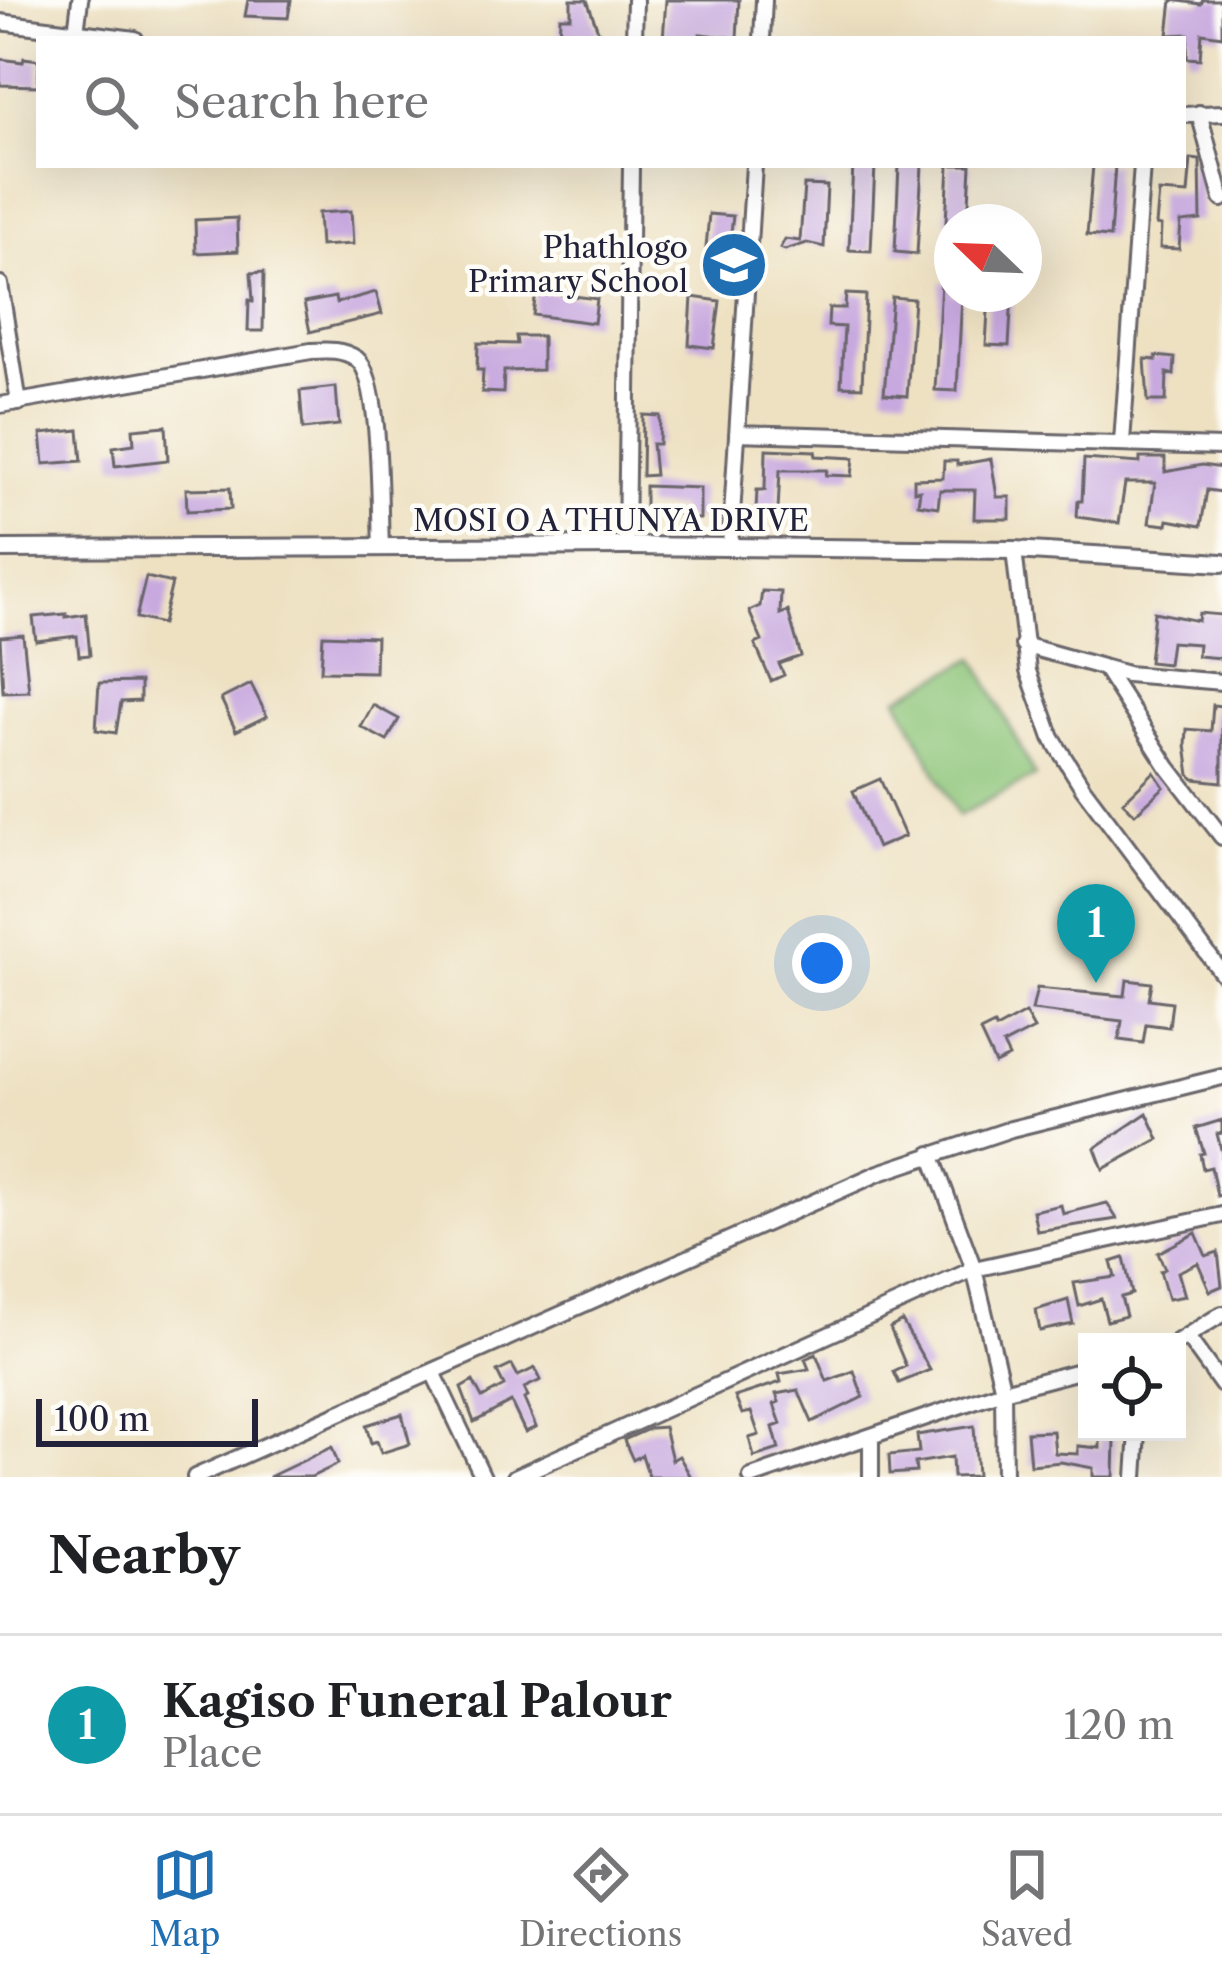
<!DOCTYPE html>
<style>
body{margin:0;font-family:"Libre Caslon Text",serif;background:#f2f2f2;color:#202124}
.controls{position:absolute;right:36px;bottom:36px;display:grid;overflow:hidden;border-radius:0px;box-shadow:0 12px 48px #0002}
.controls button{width:108px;height:108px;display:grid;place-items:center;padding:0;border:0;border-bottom:3px solid #e0e0e0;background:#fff;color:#202124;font:60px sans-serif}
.compass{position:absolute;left:934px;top:204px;width:108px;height:108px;border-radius:50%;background:#fff;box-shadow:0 12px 48px #0002;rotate:293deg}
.scale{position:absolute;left:36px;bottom:30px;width:222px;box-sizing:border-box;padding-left:12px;border:6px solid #22223b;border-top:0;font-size:33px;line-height:42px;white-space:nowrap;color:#22223b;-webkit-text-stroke:9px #fdfcf7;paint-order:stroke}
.you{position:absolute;left:822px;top:963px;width:42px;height:42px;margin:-30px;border:9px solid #fff;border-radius:50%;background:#1a73e8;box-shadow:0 0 0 18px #1a73e833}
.badge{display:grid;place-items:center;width:78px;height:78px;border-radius:50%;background:#1f6fb2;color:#fff;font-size:39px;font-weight:700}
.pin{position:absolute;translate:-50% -99px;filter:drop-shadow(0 3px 6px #0008)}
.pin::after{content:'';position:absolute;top:63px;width:42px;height:36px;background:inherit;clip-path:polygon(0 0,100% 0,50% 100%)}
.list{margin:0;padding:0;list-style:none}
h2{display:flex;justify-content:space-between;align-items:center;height:156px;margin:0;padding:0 48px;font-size:51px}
h2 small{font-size:39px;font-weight:400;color:#757577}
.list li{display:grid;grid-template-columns:78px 1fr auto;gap:36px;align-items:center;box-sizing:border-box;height:180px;padding:0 48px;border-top:3px solid #e0e0e0}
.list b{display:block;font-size:45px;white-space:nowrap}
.list p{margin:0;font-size:39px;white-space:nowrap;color:#757577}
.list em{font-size:39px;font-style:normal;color:#757577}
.icon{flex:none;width:66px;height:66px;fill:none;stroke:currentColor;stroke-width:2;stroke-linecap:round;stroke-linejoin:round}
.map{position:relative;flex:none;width:1222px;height:1477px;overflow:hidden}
.search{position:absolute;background:#fff;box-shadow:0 12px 48px #0002;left:36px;right:36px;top:36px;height:132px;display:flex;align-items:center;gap:30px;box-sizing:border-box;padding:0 42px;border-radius:0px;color:#757577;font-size:45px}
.sheet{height:336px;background:#fff}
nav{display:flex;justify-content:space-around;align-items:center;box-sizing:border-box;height:168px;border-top:3px solid #e0e0e0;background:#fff;font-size:33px;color:#757577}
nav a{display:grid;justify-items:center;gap:6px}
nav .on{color:#1f6fb2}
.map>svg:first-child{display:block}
.green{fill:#8cc477;stroke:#577359;stroke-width:3}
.building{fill:#c8a9df}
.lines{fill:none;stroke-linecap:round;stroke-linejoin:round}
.minor-casing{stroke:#69656a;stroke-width:20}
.tertiary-casing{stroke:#69656a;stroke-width:22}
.minor{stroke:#fff;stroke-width:14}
.tertiary{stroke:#fff;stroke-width:16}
.labels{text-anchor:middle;stroke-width:9;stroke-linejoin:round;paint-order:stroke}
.poi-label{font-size:30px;fill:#22223b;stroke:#fdfcf7;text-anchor:end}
.street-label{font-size:30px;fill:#22223b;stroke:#fdfcf7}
</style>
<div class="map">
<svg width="1222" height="1477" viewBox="0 0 1222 1477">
<rect width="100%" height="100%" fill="#fdfcf7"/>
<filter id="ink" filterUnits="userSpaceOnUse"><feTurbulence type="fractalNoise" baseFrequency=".00833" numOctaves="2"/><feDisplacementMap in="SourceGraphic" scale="24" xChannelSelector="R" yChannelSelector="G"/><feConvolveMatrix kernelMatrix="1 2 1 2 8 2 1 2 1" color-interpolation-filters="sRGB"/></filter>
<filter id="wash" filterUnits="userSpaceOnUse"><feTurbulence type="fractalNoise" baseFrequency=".004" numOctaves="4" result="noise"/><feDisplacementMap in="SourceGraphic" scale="48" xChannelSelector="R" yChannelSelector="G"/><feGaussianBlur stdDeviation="2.7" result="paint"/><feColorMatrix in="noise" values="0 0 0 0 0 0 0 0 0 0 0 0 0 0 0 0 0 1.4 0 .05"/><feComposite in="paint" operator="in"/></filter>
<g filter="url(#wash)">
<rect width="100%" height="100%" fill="#eee1c2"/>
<path class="green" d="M 975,658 L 1035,776 L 958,816 L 898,698 Z"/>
<g id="blocks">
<path class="building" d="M 248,0 L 291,0 L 288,18 L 245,16 Z
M 571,0 L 587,0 L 600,36 L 559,39 L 560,17 L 571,17 Z
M 666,0 L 739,0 L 737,38 L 700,34 L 699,39 L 663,39 Z
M 1172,0 L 1201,4 L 1203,0 L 1222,0 L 1222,36 L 1202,33 L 1200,59 L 1187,58 L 1188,34 L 1168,35 Z
M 24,58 L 39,60 L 38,86 L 0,85 L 0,59 L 23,62 Z
M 1191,159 L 1200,160 L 1201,220 L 1181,222 L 1179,249 L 1160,248 L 1161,226 L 1156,225 L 1159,192 L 1188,194 Z
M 853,165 L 875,165 L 871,251 L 849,250 Z
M 899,165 L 922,165 L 917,254 L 895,252 Z
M 949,165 L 971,165 L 968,222 L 946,222 Z
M 1093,165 L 1115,165 L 1110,237 L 1087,235 Z
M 804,185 L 827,186 L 824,247 L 807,243 L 785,250 L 780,248 L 785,239 L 800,241 Z
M 351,211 L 353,244 L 320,246 L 318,213 Z
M 709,214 L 733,216 L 729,250 L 706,248 Z
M 237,218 L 238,251 L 196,253 L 195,220 Z
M 264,272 L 263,331 L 248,331 L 249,300 L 253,301 L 251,273 Z
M 941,282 L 952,283 L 952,294 L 962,294 L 957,391 L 935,390 Z
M 536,291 L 597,299 L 594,323 L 533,315 Z
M 376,292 L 382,314 L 310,332 L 304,303 L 335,297 L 336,303 Z
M 846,294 L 866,295 L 862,387 L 841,386 L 844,327 L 828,326 L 829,308 L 845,308 Z
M 989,294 L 1012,294 L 1009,346 L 986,345 Z
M 692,297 L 720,301 L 714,348 L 689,345 Z
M 892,297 L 914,299 L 907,396 L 884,394 Z
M 516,336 L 542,336 L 542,370 L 504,371 L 503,393 L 482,392 L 483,370 L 477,370 L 478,343 L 517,344 Z
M 1156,356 L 1175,358 L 1174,375 L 1167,373 L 1166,401 L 1148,401 L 1145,359 L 1156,360 Z
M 336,387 L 339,425 L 303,429 L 300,391 Z
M 643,415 L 660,416 L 659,444 L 652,444 L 655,475 L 642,476 Z
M 166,426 L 168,460 L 115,466 L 113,447 L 134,444 L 133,429 Z
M 79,430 L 82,461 L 44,464 L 41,434 Z
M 766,449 L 815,451 L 816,456 L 854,458 L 852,476 L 826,475 L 827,470 L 780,470 L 778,511 L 756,510 L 757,490 L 765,490 Z
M 1140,458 L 1165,458 L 1165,472 L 1202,465 L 1222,468 L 1222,492 L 1207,490 L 1201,526 L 1168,520 L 1167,525 L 1149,523 L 1155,483 L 1125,483 L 1119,523 L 1077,517 L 1078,501 L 1082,501 L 1084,459 L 1140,463 Z
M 991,459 L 997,497 L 1010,497 L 1010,519 L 974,519 L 975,490 L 940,490 L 938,507 L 918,504 L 920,490 L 914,491 L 914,479 L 943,478 L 944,461 L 957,461 L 957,465 Z
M 645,486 L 700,488 L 700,519 L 679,519 L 679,508 L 645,507 Z
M 230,488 L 231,509 L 187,511 L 186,489 Z
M 146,577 L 172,583 L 162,624 L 136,618 Z
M 762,591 L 781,592 L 780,614 L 788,611 L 801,656 L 779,664 L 784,675 L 771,681 L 755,644 L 762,641 L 749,611 L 760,606 Z
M 1154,612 L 1198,621 L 1199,613 L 1222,615 L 1221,658 L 1197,656 L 1198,644 L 1171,642 L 1168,664 L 1149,662 Z
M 66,614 L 66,617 L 86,614 L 90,655 L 79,656 L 77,636 L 36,641 L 33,617 Z
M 23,635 L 29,691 L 3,692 L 0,637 Z
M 323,635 L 376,637 L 375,672 L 321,671 Z
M 140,682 L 140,701 L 121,702 L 116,733 L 96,730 L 99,683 Z
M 251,684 L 267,716 L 236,731 L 221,699 Z
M 373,705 L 399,719 L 387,741 L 361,727 Z
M 1213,705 L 1222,706 L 1222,782 L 1194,779 L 1190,775 L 1186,745 L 1187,729 L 1211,731 Z
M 1154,772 L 1164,787 L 1135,814 L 1123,802 Z
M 880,779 L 905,836 L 877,848 L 853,791 Z
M 1127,980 L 1152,983 L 1149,999 L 1172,1002 L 1169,1027 L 1146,1024 L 1143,1043 L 1119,1040 L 1122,1021 L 1032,1010 L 1037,988 L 1125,996 Z
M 1025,1013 L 1034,1029 L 1003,1045 L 1009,1057 L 995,1064 L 980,1032 L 994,1025 L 996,1029 Z
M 1147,1113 L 1159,1139 L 1103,1169 L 1095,1148 Z
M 1222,1120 L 1222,1133 L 1217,1134 L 1222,1153 L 1222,1195 L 1217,1196 L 1211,1167 L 1203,1169 L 1200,1154 L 1204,1153 L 1196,1128 Z
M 1107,1203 L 1117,1219 L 1037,1231 L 1033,1211 L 1061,1205 L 1063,1214 Z
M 1196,1233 L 1206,1256 L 1218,1252 L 1222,1286 L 1210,1291 L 1198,1263 L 1178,1272 L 1185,1296 L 1168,1299 L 1160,1271 L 1165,1269 L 1158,1253 Z
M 1124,1258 L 1132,1294 L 1121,1297 L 1126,1316 L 1107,1321 L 1101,1299 L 1079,1306 L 1074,1283 L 1115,1277 L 1111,1262 Z
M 1068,1300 L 1073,1324 L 1040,1331 L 1036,1310 Z
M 902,1321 L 930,1370 L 899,1383 L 894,1372 L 906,1366 L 890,1328 Z
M 816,1354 L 827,1381 L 854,1371 L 863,1397 L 812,1422 L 798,1390 L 776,1394 L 779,1402 L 774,1404 L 781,1424 L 773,1427 L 779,1449 L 754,1457 L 749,1438 L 759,1435 L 751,1412 L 742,1414 L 735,1397 L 781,1382 L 779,1374 L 809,1369 L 805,1359 Z
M 512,1365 L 518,1376 L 535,1368 L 541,1380 L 524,1388 L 528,1397 L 524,1399 L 536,1427 L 525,1432 L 511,1402 L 474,1422 L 461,1388 L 473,1381 L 482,1398 L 504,1386 L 497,1372 Z
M 402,1414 L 410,1444 L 381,1453 L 377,1441 L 371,1443 L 366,1425 Z
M 974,1426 L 977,1476 L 953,1477 L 952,1457 L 915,1463 L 916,1472 L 890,1474 L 889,1455 L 919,1452 L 917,1435 Z
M 664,1427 L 672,1460 L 679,1456 L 691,1477 L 649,1477 L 642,1455 L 633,1460 L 624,1440 L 651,1428 Z
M 1053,1431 L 1055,1453 L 1078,1454 L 1078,1446 L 1100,1448 L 1100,1439 L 1115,1439 L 1114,1477 L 1093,1477 L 1093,1468 L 1061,1462 L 1030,1465 L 1027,1432 Z
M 332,1447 L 338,1464 L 311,1477 L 269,1477 Z"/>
</g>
</g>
<g filter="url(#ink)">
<use href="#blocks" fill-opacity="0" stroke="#69656a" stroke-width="3"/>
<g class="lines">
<g class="minor-casing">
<path id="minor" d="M 0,22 L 135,39
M 76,32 L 80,0
M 634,39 L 635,0
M 762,39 L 764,0
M 1199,113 L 1222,199
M 1183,115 L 1222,113
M 0,284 L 19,403
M 0,405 L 311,351 C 327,350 343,349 357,359 C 382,379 379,511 381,547
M 737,433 L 1222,447
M 1122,442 L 1142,165
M 626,546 L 631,165
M 730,547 L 754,165
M 1014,550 L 1028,671 L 1052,738 L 1083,788 L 1222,973
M 1023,645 L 1127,674 L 1222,682
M 1105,669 L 1168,767 L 1222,837
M 931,1154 L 974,1269 L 1003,1391 L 1004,1477
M 1188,1338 L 1222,1385
M 1177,1342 L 1222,1314
M 433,1372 L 483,1477
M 195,1477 L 879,1173 L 1011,1129 L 1222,1077
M 515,1477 L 974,1269 L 1222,1215
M 751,1477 L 1003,1391 L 1087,1369
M 871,1477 L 871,1437
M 1135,1477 L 1138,1432"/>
</g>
<g class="tertiary-casing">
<path id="tertiary" d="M 0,549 L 626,546 L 1014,550 L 1222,563"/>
</g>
<use href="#minor" class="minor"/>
<use href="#tertiary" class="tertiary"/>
</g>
</g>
<defs>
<g id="school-disc" transform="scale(3.45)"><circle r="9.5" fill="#1f6fb2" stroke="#fdfcf7"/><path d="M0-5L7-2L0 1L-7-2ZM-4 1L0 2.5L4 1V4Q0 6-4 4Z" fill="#fff"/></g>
</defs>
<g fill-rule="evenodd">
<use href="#school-disc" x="734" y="265"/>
</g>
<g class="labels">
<g class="poi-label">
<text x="688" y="258">Phathlogo<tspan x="688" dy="34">Primary School</tspan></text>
</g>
<g class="street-label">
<text x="611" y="531">MOSI O A THUNYA DRIVE</text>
</g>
</g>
</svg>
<div class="controls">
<button><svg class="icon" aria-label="locate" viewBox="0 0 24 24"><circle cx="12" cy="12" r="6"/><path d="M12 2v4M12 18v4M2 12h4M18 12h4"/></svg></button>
</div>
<svg class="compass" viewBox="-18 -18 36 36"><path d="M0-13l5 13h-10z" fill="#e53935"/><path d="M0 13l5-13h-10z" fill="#757577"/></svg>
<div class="scale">100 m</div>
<div class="you"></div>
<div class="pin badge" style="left:1096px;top:983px;background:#0f9aa8">1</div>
<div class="search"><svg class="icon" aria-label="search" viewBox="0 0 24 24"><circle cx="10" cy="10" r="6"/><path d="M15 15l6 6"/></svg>Search here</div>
</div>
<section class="sheet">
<h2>Nearby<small></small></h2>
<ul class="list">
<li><span class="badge" style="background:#0f9aa8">1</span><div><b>Kagiso Funeral Palour</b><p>Place</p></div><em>120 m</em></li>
</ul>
</section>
<nav>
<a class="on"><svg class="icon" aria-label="map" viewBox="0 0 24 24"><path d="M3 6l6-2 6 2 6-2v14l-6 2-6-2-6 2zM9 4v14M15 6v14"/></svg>Map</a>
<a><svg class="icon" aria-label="directions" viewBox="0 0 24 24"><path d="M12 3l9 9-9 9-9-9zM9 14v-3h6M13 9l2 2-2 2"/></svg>Directions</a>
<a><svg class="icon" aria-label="saved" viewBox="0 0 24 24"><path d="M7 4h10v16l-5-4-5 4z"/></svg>Saved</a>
</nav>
